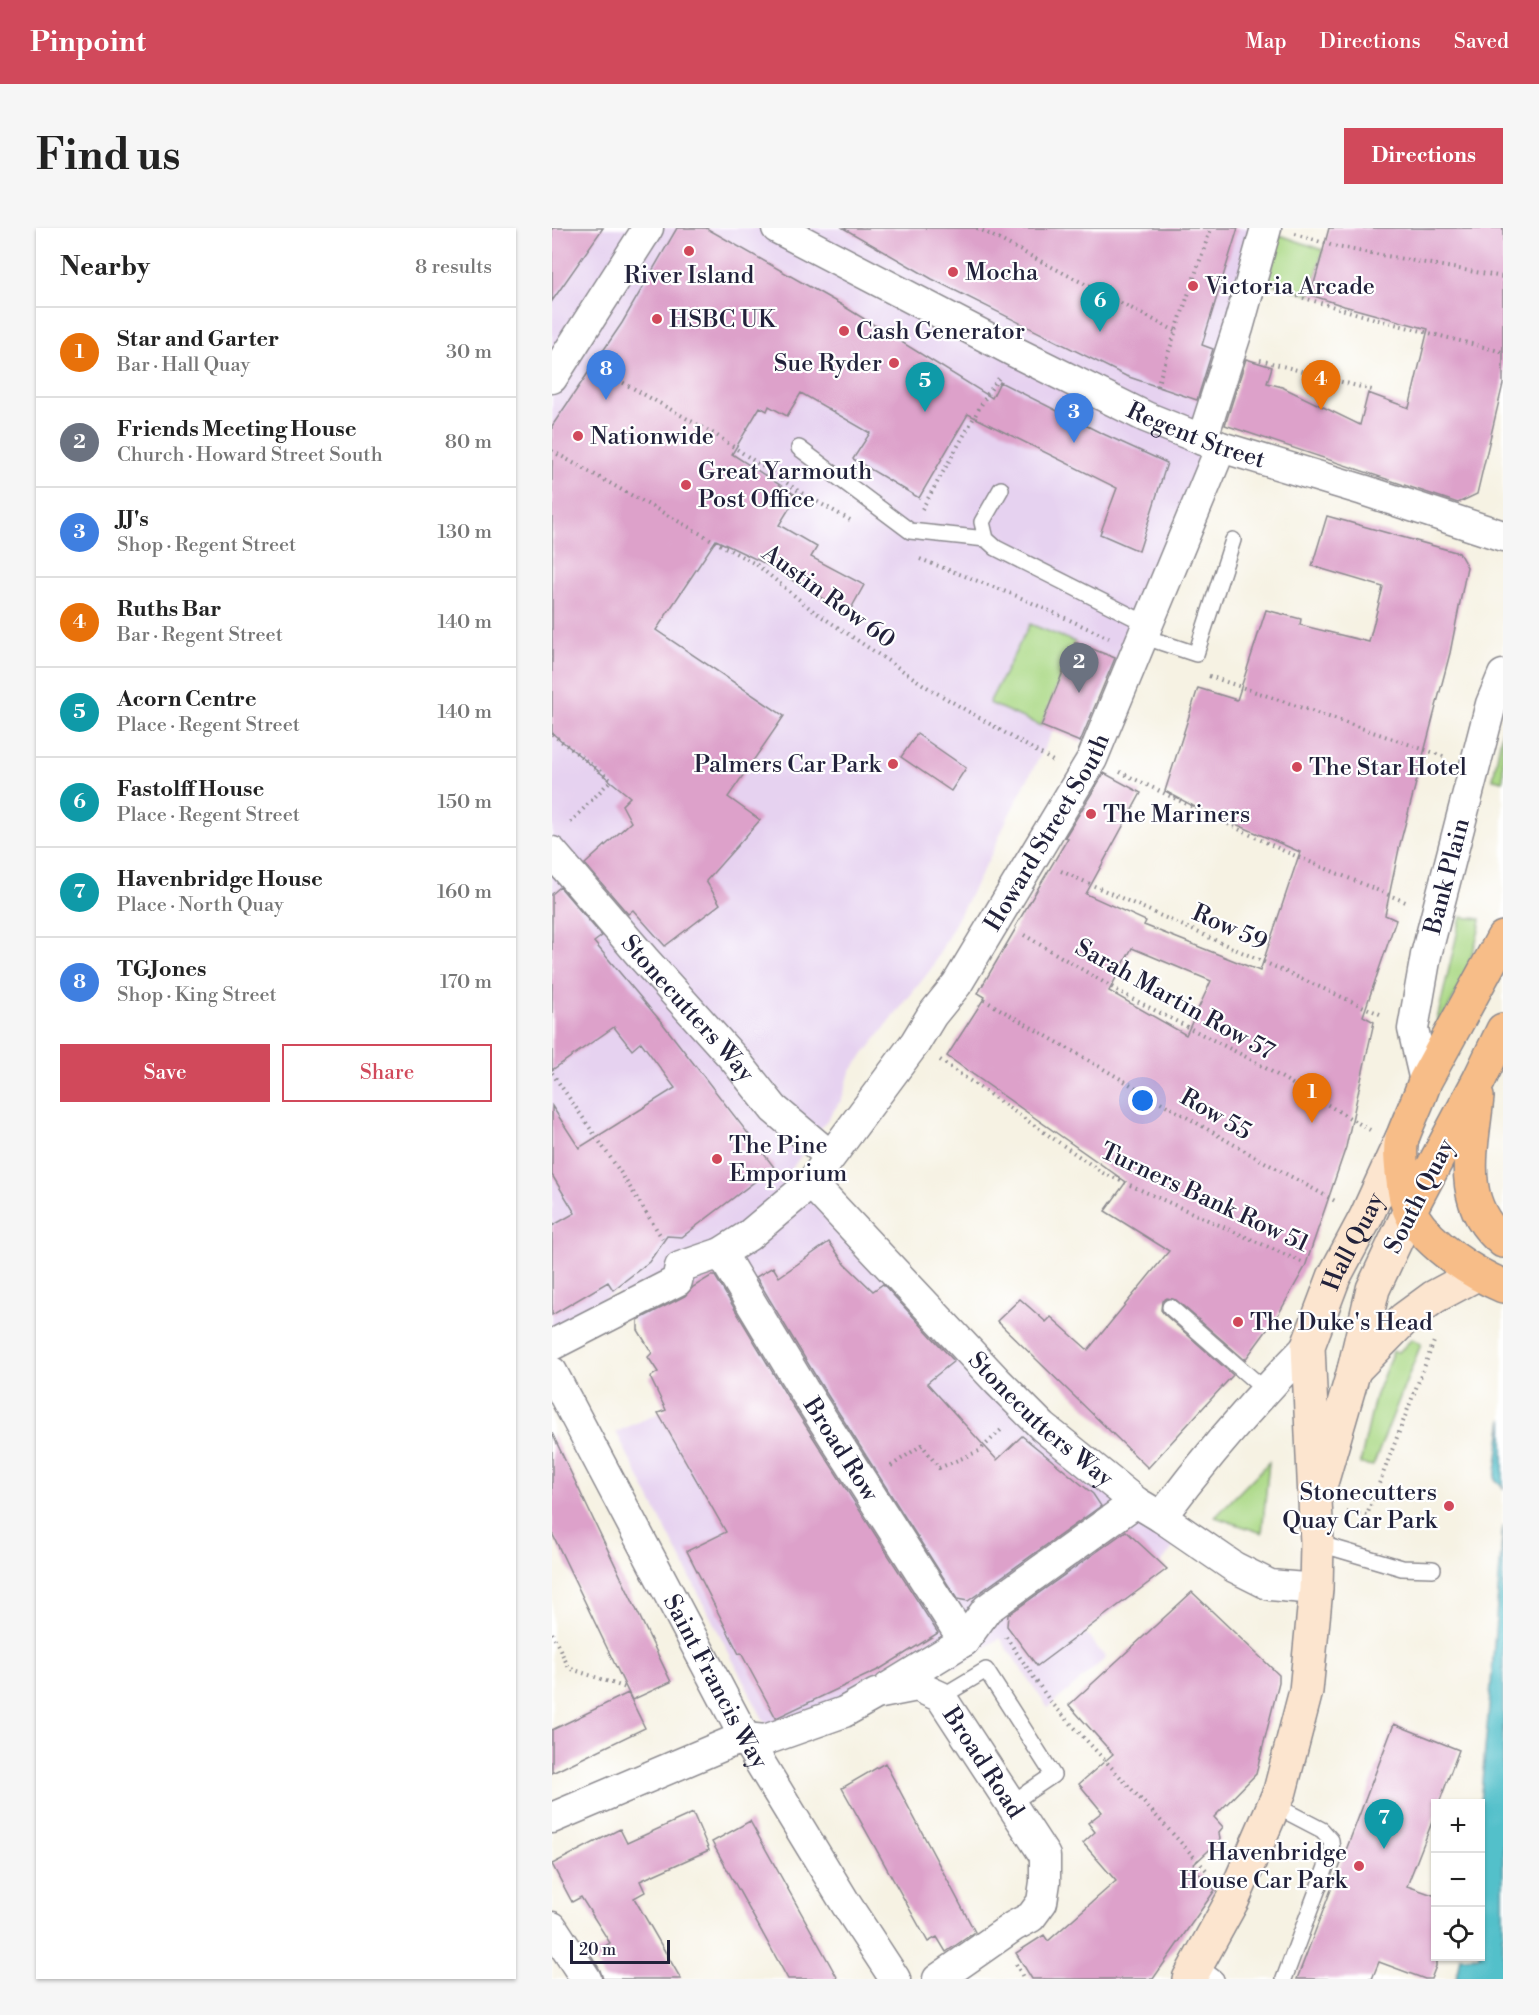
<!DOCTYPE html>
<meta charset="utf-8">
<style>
body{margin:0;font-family:"Libre Bodoni",serif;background:#f6f6f6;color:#222}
.controls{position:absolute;right:18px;bottom:18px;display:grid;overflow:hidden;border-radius:0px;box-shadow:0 2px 4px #0004}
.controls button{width:54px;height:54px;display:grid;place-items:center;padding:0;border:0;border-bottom:2px solid #e0e0e0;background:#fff;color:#222;font:30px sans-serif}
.scale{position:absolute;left:18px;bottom:15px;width:100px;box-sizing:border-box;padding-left:6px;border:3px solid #22223b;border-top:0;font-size:16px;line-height:21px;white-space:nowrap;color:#22223b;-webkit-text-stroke:4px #fff;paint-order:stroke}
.you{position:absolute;left:591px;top:873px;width:21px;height:21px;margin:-15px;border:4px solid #fff;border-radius:50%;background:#1a73e8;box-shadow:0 0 0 9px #1a73e833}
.badge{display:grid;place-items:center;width:39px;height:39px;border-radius:50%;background:#d1495b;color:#fff;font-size:20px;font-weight:700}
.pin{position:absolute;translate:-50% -50px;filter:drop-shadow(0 2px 3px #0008)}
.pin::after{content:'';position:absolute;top:32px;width:21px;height:18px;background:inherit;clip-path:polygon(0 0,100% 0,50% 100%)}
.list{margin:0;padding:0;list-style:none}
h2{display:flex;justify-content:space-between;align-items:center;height:78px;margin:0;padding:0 24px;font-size:26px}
h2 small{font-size:20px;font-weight:400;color:#767676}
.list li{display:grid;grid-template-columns:39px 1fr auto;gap:18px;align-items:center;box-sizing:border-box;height:90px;padding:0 24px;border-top:2px solid #e0e0e0}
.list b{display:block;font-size:22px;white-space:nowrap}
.list p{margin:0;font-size:20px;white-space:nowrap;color:#767676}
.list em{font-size:20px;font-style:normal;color:#767676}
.actions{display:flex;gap:12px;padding:18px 24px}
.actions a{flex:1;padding:14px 0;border:2px solid #d1495b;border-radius:0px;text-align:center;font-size:21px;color:#d1495b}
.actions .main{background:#d1495b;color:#fff}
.icon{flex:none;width:33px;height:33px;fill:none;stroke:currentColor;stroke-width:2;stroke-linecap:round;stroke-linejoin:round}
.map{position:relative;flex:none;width:951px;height:1751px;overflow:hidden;border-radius:0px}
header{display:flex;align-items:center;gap:36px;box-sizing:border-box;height:84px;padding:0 30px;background:#d1495b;color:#fff}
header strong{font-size:28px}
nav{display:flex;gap:33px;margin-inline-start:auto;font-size:21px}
.intro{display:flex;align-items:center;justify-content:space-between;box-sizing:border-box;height:144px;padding:0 36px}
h1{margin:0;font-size:42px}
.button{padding:15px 27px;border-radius:0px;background:#d1495b;color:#fff;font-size:21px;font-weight:700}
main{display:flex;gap:36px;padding:0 36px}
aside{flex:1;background:#fff;border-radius:0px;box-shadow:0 2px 4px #0004}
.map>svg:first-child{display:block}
.built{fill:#e6d2f0}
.green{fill:#abd986;stroke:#667e60;stroke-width:1.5}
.water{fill:#53c0ca;stroke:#3a7182;stroke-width:1.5}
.building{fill:#dda1ca;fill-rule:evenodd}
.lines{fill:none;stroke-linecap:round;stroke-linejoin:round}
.lane-casing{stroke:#8c8a8f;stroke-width:18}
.street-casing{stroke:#8c8a8f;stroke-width:33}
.secondary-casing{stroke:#8c8a8f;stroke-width:36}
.primary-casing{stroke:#8c8a8f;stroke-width:36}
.path{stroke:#8c8a8f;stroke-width:4;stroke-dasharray:1.5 4.5;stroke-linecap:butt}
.lane{stroke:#fff;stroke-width:15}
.street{stroke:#fff;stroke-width:30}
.secondary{stroke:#fce5cf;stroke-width:33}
.primary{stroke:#f7bd88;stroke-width:33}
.poi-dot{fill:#d1495b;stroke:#fff;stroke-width:2}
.labels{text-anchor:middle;stroke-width:4.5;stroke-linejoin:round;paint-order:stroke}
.poi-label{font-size:24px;fill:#22223b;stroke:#fff;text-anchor:start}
.street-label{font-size:24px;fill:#22223b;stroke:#fff}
</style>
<header>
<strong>Pinpoint</strong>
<nav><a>Map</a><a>Directions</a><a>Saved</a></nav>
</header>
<div class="intro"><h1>Find us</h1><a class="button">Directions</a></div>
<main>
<aside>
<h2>Nearby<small>8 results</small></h2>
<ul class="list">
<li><span class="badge" style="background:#e8710a">1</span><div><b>Star and Garter</b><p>Bar · Hall Quay</p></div><em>30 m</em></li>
<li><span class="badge" style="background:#6b7280">2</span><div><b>Friends Meeting House</b><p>Church · Howard Street South</p></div><em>80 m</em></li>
<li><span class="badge" style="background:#3f7fe0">3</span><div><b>JJ's</b><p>Shop · Regent Street</p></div><em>130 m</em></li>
<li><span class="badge" style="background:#e8710a">4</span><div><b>Ruths Bar</b><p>Bar · Regent Street</p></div><em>140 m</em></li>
<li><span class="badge" style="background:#0f9aa8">5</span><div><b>Acorn Centre</b><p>Place · Regent Street</p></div><em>140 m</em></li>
<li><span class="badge" style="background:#0f9aa8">6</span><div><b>Fastolff House</b><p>Place · Regent Street</p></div><em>150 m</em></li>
<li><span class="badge" style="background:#0f9aa8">7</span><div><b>Havenbridge House</b><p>Place · North Quay</p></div><em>160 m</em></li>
<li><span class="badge" style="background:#3f7fe0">8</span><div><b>TGJones</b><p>Shop · King Street</p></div><em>170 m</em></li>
</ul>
<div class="actions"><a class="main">Save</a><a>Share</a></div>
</aside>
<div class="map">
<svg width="951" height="1751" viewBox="0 0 951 1751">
<rect width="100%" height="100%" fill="#fff"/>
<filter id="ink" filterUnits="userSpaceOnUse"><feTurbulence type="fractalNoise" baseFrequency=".0167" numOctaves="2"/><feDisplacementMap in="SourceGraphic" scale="12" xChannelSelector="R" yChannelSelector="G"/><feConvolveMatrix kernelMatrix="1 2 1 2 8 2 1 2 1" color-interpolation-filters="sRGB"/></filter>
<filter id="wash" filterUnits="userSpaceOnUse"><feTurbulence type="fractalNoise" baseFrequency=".008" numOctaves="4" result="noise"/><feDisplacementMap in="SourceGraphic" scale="24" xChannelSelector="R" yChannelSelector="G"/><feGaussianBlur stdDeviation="1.35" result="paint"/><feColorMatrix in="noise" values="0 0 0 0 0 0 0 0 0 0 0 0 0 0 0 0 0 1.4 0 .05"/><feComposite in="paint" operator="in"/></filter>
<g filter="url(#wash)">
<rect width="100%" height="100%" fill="#f6f2e3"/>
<path class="built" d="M 0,0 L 710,0 L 661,151 L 636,223 L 648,228 L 640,251 L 531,515 L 501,503 L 455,591 L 440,625 L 379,741 L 298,844 L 290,871 L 236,946 L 264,976 L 625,1315 L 584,1365 L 533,1404 L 554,1430 L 496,1480 L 448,1410 L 403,1440 L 388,1415 L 355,1438 L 218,1505 L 64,1204 L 114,1182 L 98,1149 L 106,1144 L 96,1129 L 100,1124 L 64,1063 L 0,1103 Z"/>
<path class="green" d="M 728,7 L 771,22 L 759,67 L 716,55 Z
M 478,396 L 523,414 L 489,498 L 437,475 Z
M 951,498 L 951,553 L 941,551 Z
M 909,689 L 929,691 C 926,715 902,781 884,796 Z
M 860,1111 L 869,1116 L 821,1238 L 808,1236 L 823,1169 L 841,1123 L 847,1124 Z
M 717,1234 L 710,1305 L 663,1289 Z"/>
<path class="water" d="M 951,1190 L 951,1260 L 943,1251 Z
M 951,1297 L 951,1751 L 904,1751 L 908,1729 L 928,1728 L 928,1575 L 939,1457 Z"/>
<g id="blocks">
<path class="building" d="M 0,0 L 51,0 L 0,73 Z
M 125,0 L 154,0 L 288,76 L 440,170 L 448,154 L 547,204 L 615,235 L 587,323 L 548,306 L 565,260 L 416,186 L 367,270 L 301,231 L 318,205 L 249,165 L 235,188 L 217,178 L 215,183 L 208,179 L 180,226 L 245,268 L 227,297 L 265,319 L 259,329 L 312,357 L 296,386 L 210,334 L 164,312 L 104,402 L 232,488 L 176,569 L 208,592 L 154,653 L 168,676 L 113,718 L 81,682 L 76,686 L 33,636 L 79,594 L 70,577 L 78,569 L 0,505 L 0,198 L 70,95 Z
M 291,0 L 686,0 L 650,117 L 661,121 L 645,172 L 574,148 L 380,51 Z
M 777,0 L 951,0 L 951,156 L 925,266 L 906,275 L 673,197 L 694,131 L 720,139 L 715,155 L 730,159 L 808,197 L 816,165 L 857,180 L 876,101 L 792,78 L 759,67 Z
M 775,288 L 907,325 L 915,339 L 898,425 L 848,616 L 833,687 L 844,692 L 811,788 L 822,794 L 794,919 L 753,1039 L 726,1087 L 693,1132 L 624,1072 L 615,1070 L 610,1073 L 609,1082 L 612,1086 L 681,1147 L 596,1240 L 445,1093 L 468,1071 L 494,1094 L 499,1089 L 536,1122 L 617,1023 L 553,983 L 574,954 L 395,828 L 433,769 L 426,765 L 464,700 L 463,699 L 516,610 L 513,609 L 552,545 L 589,565 L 534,666 L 594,693 L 592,697 L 708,743 L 748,624 L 656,584 L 656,586 L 613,563 L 646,460 L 685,472 L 714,382 L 749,391 L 748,397 L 817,414 L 831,359 L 760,338 ZM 580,720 L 659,753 L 634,807 L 557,763 Z
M 523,414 L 563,430 L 528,514 L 489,498 Z
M 365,506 L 414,540 L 399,563 L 349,529 Z
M 8,659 L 50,708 L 42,714 L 111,796 L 222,939 L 130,1009 L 115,1008 L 97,1034 L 61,1062 L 56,1054 L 0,1087 L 0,998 L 23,985 L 0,947 L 0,878 L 27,920 L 123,860 L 89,814 L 80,822 L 62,799 L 0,842 L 0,666 Z
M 277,1014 L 293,1036 L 321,1063 L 331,1056 L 402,1133 L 375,1155 L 445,1232 L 470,1208 L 541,1266 L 549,1278 L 416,1373 L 405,1371 L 266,1152 L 204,1049 L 221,1039 L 227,1049 Z
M 159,1048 L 163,1048 L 236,1170 L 386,1405 L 328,1441 L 224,1490 L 189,1425 L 187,1426 L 135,1323 L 174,1304 L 106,1185 L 114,1182 L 98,1149 L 106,1144 L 96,1129 L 100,1125 L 86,1102 L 86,1092 L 133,1068 L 141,1059 Z
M 0,1205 L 119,1454 L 80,1472 L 0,1305 Z
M 574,1303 L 615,1341 L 485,1438 L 455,1398 L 456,1387 Z
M 640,1364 L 727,1447 L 727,1454 L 704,1546 L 662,1589 L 671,1599 L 667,1604 L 668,1612 L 640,1638 L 663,1662 L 601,1751 L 480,1751 L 464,1725 L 492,1707 L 496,1713 L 564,1653 L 531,1615 L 543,1604 L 536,1595 L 550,1584 L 527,1556 L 561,1526 L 517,1477 Z
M 76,1465 L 93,1500 L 0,1545 L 0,1502 Z
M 842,1496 L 907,1522 L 887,1575 L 884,1575 L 884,1584 L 855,1658 L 884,1668 L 884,1738 L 879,1751 L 873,1751 L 827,1734 L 820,1751 L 745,1751 Z
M 333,1535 L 423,1704 L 394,1724 L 385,1709 L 376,1714 L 290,1560 Z
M 141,1585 L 157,1622 L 88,1653 L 93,1664 L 82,1670 L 129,1751 L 51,1751 L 48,1742 L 39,1727 L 58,1715 L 29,1669 L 20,1674 L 0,1636 L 68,1601 L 75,1615 Z
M 198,1593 L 286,1751 L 236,1751 L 160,1614 Z"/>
</g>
</g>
<g filter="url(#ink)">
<use href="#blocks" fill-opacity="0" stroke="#8c8a8f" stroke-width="1.5"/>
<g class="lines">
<g class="lane-casing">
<path id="lane" d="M 247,220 L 358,303 L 434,311
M 449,261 L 430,294 L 434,311 L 444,320 L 595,396
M 590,408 L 644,426 L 681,312
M 618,1079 L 713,1162
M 765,1315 L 850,1340 L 881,1341
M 389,1469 L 434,1442 L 501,1547 L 458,1576
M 722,1577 L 770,1602 L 779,1612 L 780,1623 L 732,1751
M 645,1737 L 664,1751"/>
</g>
<g class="street-casing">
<g id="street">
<path id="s1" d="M 225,0 L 465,125 L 594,189 L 669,219 L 811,262 L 951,308"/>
<path d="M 0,150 L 96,0"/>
<path d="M 650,212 L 686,100 L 714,0"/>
<path id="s2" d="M 0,624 L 92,731 L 183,832 L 222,881 L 278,928"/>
<path id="s3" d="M 873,853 L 861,801 L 874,727 L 939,476 L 951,447"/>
<path id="s4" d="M 259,955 L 446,1154 L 491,1199 L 584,1274 L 609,1289 L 682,1339 L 718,1357 L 764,1361"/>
<path id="s5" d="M 169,1025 L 251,1161 L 412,1413"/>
<path id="s6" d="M 0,1117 L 125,1053 L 128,1039 L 169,1025 L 196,1008 L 259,955 L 363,815 L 380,787 L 405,756 L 540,531 L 669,219"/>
<path id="s7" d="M 0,1144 L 193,1510 L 294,1676 L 343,1751"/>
<path d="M 609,1289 C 654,1229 703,1172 756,1118"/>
<path d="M 337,1459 L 412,1413 L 435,1381 L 584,1274"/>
<path id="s8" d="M 0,1590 L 177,1515 L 193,1510 L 213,1512 L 292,1484 L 324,1466 L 365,1458 L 389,1469 L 493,1628 L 493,1654 L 490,1674 L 479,1689 L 462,1698 L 386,1751"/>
<path d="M 0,1699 L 34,1751"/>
</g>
</g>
<g class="secondary-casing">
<g id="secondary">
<path d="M 802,1142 L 852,1091 L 882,1069 L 925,1046"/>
<path d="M 770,1252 L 802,1142 L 821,1061 L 858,982"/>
<path id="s9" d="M 637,1751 L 681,1671 L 728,1563 L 754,1463 L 764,1361 L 765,1315 L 756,1118 L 782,1049 L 814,989 L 850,910"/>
</g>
</g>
<g class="primary-casing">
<path id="primary" d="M 951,710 L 873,853 C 867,872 858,889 851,908 C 847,918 849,934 850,945 C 852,960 853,975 861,989 C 879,1018 920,1045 951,1058
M 925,869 C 920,920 904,976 951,1013
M 858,982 L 927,852 L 951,802"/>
</g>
<path class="path" d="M 425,0 L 625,104
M 743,6 L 785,19 L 951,49
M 728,63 L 827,92 L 951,124
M 708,132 L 820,162
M 45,140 L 164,207 L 248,264 L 298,292
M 605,158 L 659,0
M 0,223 L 205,337 L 260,382 L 378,461 L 501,533
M 370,281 L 436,165 L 447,150
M 368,331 L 465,368 L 557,410
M 657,448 L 894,529
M 0,506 L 59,552 L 17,596
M 568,544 L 732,623 L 856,675
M 509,643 L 830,787
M 472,707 L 575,768 L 700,832 L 818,902
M 432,772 L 707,931 L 785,974
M 388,832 L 551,945 L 752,1035
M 0,845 L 69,945 L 112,1013
M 339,1238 L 370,1217 L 387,1240 L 427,1223 L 449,1202
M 795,1284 L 815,1287 L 883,1111
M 0,1405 L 17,1440 L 74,1460
M 454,1409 L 498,1473 L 656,1644
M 464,1736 L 472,1751"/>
<use href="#lane" class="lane"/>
<use href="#street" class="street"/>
<use href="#secondary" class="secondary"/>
<use href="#primary" class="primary"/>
</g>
</g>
<g class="poi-dot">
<circle cx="137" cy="23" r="6"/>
<circle cx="401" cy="44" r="6"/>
<circle cx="641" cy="58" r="6"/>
<circle cx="105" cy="91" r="6"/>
<circle cx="292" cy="103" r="6"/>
<circle cx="342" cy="135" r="6"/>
<circle cx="26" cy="208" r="6"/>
<circle cx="134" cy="257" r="6"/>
<circle cx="341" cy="536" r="6"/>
<circle cx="745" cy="539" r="6"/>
<circle cx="539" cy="586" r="6"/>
<circle cx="165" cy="931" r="6"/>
<circle cx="686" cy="1094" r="6"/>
<circle cx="897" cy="1278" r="6"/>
<circle cx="807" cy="1638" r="6"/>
</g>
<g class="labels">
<g class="poi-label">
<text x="413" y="52">Mocha</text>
<text x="137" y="55" text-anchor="middle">River Island</text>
<text x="653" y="66">Victoria Arcade</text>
<text x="117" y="99">HSBC UK</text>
<text x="304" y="111">Cash Generator</text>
<text x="330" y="143" text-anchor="end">Sue Ryder</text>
<text x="38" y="216">Nationwide</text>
<text x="146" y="251">Great Yarmouth<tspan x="146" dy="28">Post Office</tspan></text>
<text x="329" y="544" text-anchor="end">Palmers Car Park</text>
<text x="757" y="547">The Star Hotel</text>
<text x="551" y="594">The Mariners</text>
<text x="177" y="925">The Pine<tspan x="177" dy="28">Emporium</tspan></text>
<text x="698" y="1102">The Duke's Head</text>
<text x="885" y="1272" text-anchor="end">Stonecutters<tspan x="885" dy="28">Quay Car Park</tspan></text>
<text x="795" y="1632" text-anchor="end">Havenbridge<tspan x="795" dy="28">House Car Park</tspan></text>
</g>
<g class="street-label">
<text dy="8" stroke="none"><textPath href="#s1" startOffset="468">Regent Street</textPath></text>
<text transform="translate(277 368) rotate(36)" y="8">Austin Row 60</text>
<text dy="8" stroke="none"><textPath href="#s6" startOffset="736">Howard Street South</textPath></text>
<text dy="8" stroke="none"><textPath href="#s3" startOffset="210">Bank Plain</textPath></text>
<text transform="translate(678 699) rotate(24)" y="8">Row 59</text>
<text transform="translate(623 771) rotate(29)" y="8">Sarah Martin Row 57</text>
<text dy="8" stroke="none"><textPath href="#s2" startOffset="207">Stonecutters Way</textPath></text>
<text transform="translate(664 886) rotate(30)" y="8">Row 55</text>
<text transform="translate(867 968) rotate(-63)" y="8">South Quay</text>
<text transform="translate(653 969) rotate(25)" y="8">Turners Bank Row 51</text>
<text dy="8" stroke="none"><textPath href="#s9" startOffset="772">Hall Quay</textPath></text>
<text dy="8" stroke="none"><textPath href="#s4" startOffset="330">Stonecutters Way</textPath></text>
<text dy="8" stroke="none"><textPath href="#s5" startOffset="230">Broad Row</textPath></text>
<text dy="8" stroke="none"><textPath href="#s7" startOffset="350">Saint Francis Way</textPath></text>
<text dy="8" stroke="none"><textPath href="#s8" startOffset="496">Broad Road</textPath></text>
</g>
</g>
</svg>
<div class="controls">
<button>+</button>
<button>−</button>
<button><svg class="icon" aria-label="locate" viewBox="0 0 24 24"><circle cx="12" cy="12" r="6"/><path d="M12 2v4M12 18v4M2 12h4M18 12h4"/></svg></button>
</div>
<div class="scale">20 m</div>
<div class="you"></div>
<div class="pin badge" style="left:760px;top:895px;background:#e8710a">1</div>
<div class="pin badge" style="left:527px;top:465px;background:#6b7280">2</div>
<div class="pin badge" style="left:522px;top:215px;background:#3f7fe0">3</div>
<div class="pin badge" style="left:769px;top:182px;background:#e8710a">4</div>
<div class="pin badge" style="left:373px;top:184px;background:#0f9aa8">5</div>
<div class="pin badge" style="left:548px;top:104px;background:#0f9aa8">6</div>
<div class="pin badge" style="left:832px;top:1621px;background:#0f9aa8">7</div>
<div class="pin badge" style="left:54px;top:172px;background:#3f7fe0">8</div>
</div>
</main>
